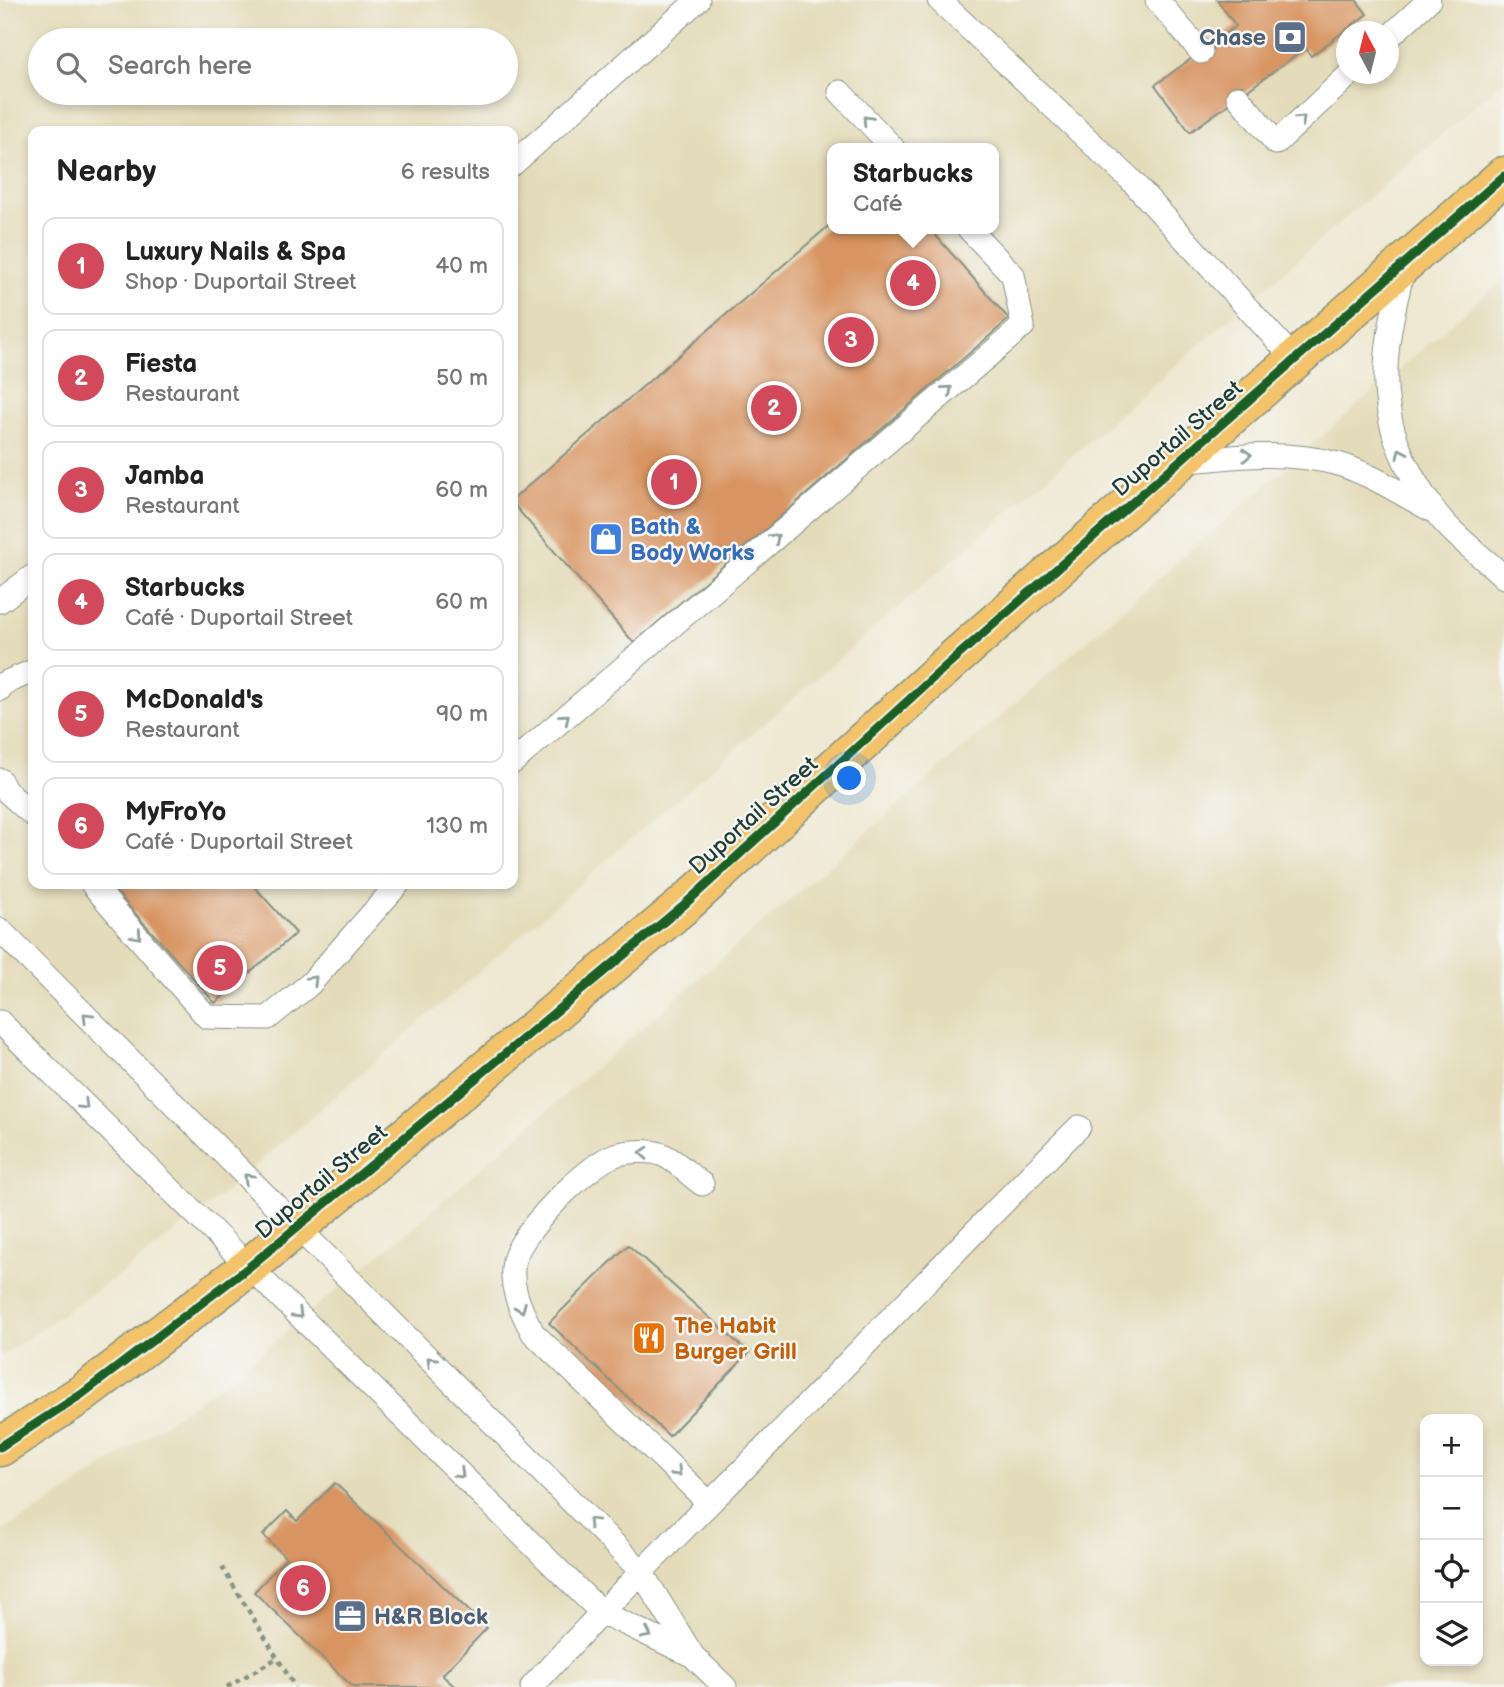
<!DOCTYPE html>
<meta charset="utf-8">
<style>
body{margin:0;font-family:"Balsamiq Sans",sans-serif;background:#f6f6f6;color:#222}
.controls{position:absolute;right:21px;bottom:21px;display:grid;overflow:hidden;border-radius:14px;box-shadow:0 4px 10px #0003}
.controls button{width:63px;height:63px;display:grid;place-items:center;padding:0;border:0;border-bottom:2px solid #e0e0e0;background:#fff;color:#222;font:35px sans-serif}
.compass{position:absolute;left:1336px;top:21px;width:63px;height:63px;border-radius:50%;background:#fff;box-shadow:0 4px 10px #0003;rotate:353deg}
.you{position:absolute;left:850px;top:779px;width:24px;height:24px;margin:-18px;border:5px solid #fff;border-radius:50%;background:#1a73e8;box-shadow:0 0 0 10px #1a73e833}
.badge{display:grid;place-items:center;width:46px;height:46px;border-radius:50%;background:#d1495b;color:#fff;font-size:23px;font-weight:700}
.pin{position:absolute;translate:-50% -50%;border:4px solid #fff;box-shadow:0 2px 7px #0006}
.popup{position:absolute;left:827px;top:143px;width:172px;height:91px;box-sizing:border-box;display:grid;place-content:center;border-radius:14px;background:#fff;filter:drop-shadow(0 2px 5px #0005);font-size:23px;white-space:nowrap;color:#767676}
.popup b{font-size:26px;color:#222}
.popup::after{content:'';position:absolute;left:50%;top:100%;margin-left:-14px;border:14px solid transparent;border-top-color:#fff}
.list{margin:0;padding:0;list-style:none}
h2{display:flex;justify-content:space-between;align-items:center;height:91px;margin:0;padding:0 28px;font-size:30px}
h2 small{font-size:23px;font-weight:400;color:#767676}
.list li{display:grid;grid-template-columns:46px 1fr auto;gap:21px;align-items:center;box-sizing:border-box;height:98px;margin:0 14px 14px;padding:0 14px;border:2px solid #e0e0e0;border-radius:14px}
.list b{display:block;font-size:26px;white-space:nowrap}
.list p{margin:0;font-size:23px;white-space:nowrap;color:#767676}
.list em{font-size:23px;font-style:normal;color:#767676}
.icon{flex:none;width:38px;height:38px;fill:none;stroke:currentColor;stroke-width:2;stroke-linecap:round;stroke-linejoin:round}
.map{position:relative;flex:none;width:1504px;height:1687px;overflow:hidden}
.search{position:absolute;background:#fff;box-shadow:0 4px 10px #0003;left:28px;top:28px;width:490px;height:77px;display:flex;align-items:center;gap:18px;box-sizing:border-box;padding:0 24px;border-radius:38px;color:#767676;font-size:26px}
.panel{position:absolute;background:#fff;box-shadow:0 4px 10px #0003;left:28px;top:126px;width:490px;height:763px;border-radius:14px}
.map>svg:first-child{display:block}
.built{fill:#e4dbba;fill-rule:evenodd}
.building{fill:#d89462}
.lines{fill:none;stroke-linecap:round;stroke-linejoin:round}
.service-casing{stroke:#879283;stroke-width:25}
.primary-casing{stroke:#879283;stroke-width:41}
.path{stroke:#879283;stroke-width:4.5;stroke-dasharray:5 5;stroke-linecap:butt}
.service{stroke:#fff;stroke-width:23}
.primary{stroke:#f2c36a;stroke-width:38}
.cycleway-casing{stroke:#f6f6f2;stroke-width:13}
.cycleway{stroke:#1b5e20;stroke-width:9}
.oneway{stroke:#8f9e9a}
.labels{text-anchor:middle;stroke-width:5;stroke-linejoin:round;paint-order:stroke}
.service-label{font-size:23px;font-weight:bold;fill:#4e5e75;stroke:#f6f6f2;text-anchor:end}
.street-label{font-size:23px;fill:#1f3d34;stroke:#f6f6f2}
.shop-label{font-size:23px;font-weight:bold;fill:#366cbe;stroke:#f6f6f2;text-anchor:start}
.food-label{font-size:23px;font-weight:bold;fill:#c56008;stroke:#f6f6f2;text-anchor:start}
</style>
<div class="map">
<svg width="1504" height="1687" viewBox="0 0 1504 1687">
<rect width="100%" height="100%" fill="#f6f6f2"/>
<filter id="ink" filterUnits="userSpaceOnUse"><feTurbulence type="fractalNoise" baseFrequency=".0143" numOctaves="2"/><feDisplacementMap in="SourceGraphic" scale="14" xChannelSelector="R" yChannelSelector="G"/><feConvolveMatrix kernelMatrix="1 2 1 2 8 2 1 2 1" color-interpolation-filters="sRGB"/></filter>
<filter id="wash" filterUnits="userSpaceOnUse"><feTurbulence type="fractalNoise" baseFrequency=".00686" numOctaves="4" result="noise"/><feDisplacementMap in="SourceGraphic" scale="28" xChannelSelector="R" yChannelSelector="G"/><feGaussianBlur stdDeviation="1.57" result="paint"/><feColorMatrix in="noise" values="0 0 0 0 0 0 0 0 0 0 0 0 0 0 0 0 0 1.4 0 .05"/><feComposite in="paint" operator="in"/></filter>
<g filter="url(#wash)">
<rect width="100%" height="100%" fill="#efe8d2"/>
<path class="built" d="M 0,0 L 1504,0 L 1504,80 L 224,1193 L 133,1265 L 0,1357 ZM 1346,32 L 1388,32 L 1388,74 L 1346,74 ZM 40,40 L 506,40 L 506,93 L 40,93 ZM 33,131 L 513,131 L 513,884 L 33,884 ZM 832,148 L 993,148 L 993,229 L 832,229 Z
M 1504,278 L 1504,1687 L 0,1687 L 0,1532 L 48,1505 L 229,1379 L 411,1229 ZM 1425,1419 L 1478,1419 L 1478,1661 L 1425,1661 Z"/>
<g id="blocks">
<path class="building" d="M 1217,0 L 1356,0 L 1367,14 L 1311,56 L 1306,48 L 1190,132 L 1155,85 L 1236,26 Z
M 832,223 L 832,229 L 930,229 L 1009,319 L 634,643 L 513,504 L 513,499 Z
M 109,884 L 252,884 L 296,933 L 215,1003 Z
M 628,1245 L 749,1353 L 669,1436 L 549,1323 Z
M 335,1483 L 487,1628 L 442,1675 L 455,1687 L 353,1687 L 254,1592 L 286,1558 L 263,1535 L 287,1511 L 297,1521 Z"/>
</g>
</g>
<g filter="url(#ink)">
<use href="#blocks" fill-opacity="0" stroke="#879283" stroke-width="2"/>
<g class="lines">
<g class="service-casing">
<path id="service" d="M 939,0 L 1130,179 L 1295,360
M 1157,0 L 1201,52
M 1388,38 L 1429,0
M 840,92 L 893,148
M 1238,97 L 1276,143 L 1350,74
M 513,164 L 698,0
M 1404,267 C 1379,364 1372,424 1434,510 C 1452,535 1482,556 1504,577
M 1182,462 C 1235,456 1286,450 1338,464 C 1372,474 1404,496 1435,512
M 0,601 L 33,576
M 0,689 L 2,684 L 33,671
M 513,762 L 1023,326 L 1013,275 L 969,229
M 0,780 L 5,790 L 33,815
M 92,884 L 207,1017 L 268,1018 L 310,984 L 398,884
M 0,930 L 640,1570 L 693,1656 L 725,1687
M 0,1022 L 601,1612 L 693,1656
M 702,1184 C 690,1176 677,1161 663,1155 C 651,1150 628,1151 615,1155 C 588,1164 520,1232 514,1261 C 509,1286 521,1311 533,1333 L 709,1503
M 532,1687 C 616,1594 706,1508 794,1418 C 889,1321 982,1222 1079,1127"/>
</g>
<g class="primary-casing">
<path id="primary" d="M 0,1447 L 82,1394 L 249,1267 L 685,904 L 946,666 L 1504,176"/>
</g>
<path class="path" d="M 222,1567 L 295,1687
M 227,1687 L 277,1658"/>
<use href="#service" class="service"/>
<use href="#primary" class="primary"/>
<g class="cycleway-casing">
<path id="cycleway" d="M 0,1447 L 82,1394 L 249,1267 L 685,904 L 946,666 L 1504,176"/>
</g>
<use href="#cycleway" class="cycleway"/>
</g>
<defs><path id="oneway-chevron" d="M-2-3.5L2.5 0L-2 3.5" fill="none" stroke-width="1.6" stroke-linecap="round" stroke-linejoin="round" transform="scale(1.75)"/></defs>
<g class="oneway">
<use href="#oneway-chevron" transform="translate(867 120) rotate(-133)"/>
<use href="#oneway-chevron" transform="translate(1301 120) rotate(-43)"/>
<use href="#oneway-chevron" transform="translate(948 390) rotate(-41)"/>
<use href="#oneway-chevron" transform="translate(1401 453) rotate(-115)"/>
<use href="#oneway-chevron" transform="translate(1247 455) rotate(-3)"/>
<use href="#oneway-chevron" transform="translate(775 538) rotate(-41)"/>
<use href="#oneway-chevron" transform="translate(565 718) rotate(-40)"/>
<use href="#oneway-chevron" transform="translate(137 935) rotate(49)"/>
<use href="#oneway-chevron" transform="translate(313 980) rotate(-45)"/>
<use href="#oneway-chevron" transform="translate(87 1017) rotate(-135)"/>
<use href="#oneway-chevron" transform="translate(84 1105) rotate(44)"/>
<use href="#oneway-chevron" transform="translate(644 1153) rotate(-176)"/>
<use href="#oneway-chevron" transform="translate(248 1178) rotate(-135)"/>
<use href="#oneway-chevron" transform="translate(521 1308) rotate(68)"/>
<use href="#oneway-chevron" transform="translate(298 1314) rotate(44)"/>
<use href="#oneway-chevron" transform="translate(431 1361) rotate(-135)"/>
<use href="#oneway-chevron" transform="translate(677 1472) rotate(44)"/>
<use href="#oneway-chevron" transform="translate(460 1474) rotate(44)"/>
<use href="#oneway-chevron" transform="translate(592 1522) rotate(-135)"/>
<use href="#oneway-chevron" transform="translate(647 1634) rotate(26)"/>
</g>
</g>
<defs>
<g id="bank-square" transform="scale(1.75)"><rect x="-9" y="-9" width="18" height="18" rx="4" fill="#5c6f8a" stroke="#f6f6f2"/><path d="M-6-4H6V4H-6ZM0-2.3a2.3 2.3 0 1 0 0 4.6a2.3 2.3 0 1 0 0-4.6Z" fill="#fff"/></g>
<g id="shop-square" transform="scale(1.75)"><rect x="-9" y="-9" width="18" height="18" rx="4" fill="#3f7fe0" stroke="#f6f6f2"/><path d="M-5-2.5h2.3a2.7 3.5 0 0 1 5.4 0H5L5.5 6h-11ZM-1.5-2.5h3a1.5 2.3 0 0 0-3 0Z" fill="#fff"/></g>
<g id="restaurant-square" transform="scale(1.75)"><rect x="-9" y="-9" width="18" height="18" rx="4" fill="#e8710a" stroke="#f6f6f2"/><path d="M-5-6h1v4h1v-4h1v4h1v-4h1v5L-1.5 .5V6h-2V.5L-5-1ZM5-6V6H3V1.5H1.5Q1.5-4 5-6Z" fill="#fff"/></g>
<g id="office-square" transform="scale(1.75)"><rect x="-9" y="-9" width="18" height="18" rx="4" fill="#5c6f8a" stroke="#f6f6f2"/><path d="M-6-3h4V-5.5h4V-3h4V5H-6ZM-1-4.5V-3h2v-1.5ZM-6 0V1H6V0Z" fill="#fff"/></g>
</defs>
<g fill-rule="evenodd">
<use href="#bank-square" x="1290" y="37"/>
<use href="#shop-square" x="606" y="539"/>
<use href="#restaurant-square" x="649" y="1338"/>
<use href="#office-square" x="350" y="1616"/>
</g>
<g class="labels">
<g class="service-label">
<text x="1266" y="45">Chase</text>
<text x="374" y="1624" text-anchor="start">H&amp;R Block</text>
</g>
<g class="street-label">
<text transform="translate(1177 438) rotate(-41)" y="8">Duportail Street</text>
<text transform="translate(753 815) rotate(-42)" y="8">Duportail Street</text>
<text transform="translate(321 1181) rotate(-40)" y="8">Duportail Street</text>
</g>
<g class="shop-label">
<text x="630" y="534">Bath &amp;<tspan x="630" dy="26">Body Works</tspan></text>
</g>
<g class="food-label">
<text x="674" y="1333">The Habit<tspan x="674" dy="26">Burger Grill</tspan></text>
</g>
</g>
</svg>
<div class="controls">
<button>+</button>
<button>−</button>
<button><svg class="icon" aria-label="locate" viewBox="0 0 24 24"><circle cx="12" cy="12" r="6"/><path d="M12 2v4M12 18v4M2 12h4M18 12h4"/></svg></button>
<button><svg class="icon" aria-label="layers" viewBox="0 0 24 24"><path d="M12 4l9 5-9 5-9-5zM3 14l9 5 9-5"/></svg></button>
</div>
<svg class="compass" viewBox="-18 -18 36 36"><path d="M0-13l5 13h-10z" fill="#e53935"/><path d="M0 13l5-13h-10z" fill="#767676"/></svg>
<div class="you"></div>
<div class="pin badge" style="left:674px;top:482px">1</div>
<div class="pin badge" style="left:774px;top:408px">2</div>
<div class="pin badge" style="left:851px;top:340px">3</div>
<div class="pin badge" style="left:913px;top:283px">4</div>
<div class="popup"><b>Starbucks</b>Café</div>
<div class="pin badge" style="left:220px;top:968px">5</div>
<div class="pin badge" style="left:303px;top:1588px">6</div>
<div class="search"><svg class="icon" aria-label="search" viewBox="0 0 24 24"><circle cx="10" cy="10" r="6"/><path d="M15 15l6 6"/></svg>Search here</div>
<section class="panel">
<h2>Nearby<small>6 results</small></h2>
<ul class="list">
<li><span class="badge">1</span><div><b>Luxury Nails &amp; Spa</b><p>Shop · Duportail Street</p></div><em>40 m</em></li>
<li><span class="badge">2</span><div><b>Fiesta</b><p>Restaurant</p></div><em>50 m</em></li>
<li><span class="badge">3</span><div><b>Jamba</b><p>Restaurant</p></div><em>60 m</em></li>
<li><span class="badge">4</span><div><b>Starbucks</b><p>Café · Duportail Street</p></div><em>60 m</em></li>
<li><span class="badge">5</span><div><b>McDonald's</b><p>Restaurant</p></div><em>90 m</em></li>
<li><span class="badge">6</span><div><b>MyFroYo</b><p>Café · Duportail Street</p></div><em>130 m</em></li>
</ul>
</section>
</div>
